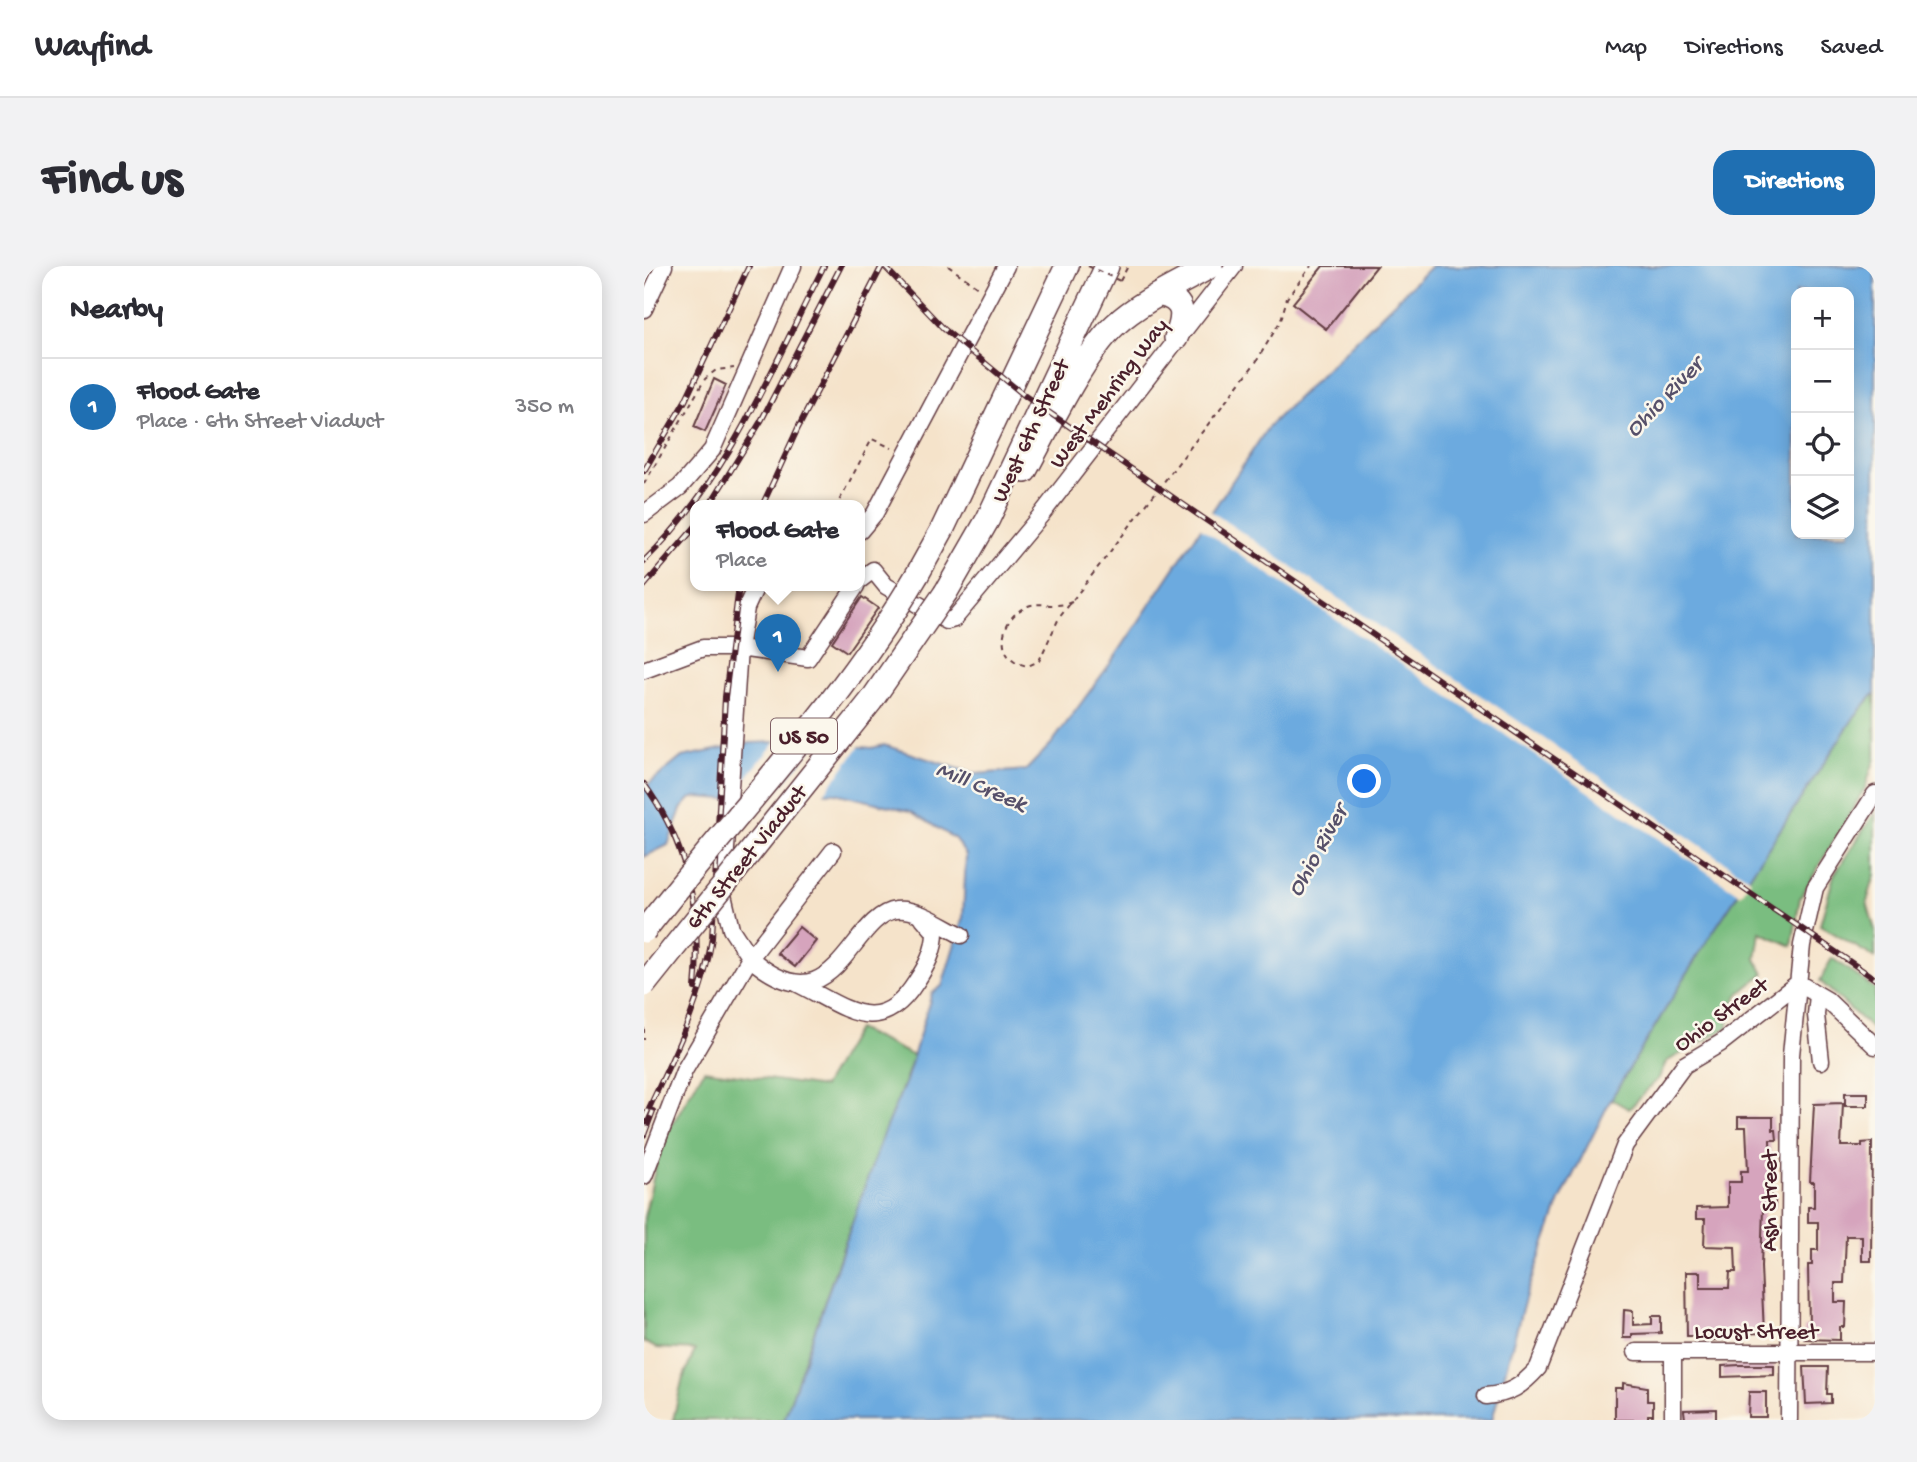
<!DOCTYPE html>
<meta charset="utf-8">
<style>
body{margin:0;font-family:"Gochi Hand",sans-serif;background:#f2f2f3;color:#2b2b33}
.controls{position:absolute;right:21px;top:21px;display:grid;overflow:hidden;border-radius:14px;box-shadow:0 4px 18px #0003}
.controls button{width:63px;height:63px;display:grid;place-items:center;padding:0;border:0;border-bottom:2px solid #e1e1e2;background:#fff;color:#2b2b33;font:35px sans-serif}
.you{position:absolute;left:721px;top:516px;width:24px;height:24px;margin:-18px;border:5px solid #fff;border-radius:50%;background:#1a73e8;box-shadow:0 0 0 10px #1a73e833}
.badge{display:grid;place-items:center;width:46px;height:46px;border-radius:50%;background:#1f6fb2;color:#fff;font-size:23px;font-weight:700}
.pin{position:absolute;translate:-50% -58px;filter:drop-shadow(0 2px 4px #0008)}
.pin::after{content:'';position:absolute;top:37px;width:24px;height:21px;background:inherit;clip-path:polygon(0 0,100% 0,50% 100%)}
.popup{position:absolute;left:46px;top:234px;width:175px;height:91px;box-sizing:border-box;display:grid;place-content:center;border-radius:14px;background:#fff;filter:drop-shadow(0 2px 5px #0005);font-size:23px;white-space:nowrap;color:#7c7c81}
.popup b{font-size:26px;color:#2b2b33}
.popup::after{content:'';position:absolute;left:50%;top:100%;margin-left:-14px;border:14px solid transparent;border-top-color:#fff}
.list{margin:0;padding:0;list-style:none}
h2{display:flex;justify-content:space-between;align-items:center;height:91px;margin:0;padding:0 28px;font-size:30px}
h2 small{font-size:23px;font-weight:400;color:#7c7c81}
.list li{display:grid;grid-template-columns:46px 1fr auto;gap:21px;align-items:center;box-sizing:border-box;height:98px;padding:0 28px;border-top:2px solid #e1e1e2}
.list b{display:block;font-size:26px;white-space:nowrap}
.list p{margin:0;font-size:23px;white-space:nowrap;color:#7c7c81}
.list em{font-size:23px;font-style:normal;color:#7c7c81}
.icon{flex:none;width:38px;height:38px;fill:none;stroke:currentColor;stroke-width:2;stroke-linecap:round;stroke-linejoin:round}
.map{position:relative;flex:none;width:1231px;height:1154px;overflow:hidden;border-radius:21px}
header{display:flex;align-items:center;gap:42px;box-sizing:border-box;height:98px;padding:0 35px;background:#fff;border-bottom:2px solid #e1e1e2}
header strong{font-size:33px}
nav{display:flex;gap:38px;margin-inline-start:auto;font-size:24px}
.intro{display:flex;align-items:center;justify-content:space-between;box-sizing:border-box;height:168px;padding:0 42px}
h1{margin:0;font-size:49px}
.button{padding:18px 32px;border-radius:21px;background:#1f6fb2;color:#fff;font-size:24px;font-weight:700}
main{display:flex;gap:42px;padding:0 42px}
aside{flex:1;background:#fff;border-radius:21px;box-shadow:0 4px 18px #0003}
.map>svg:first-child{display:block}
.forest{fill:#7abd80;stroke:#626e56;stroke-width:2}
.water{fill:#6caadf;stroke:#5b6485;stroke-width:2;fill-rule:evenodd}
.pier{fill:#f5e3ca}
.building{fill:#d6a4bd}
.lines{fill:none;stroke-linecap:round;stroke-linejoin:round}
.minor-casing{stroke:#643c43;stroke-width:19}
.highway-casing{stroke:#643c43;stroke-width:26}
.path{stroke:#643c43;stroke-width:2;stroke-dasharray:5 5;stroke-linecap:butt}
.minor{stroke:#fff;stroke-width:16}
.highway{stroke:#fff;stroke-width:23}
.rail-casing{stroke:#4a1f2b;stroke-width:6}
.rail{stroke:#fbf7ec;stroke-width:3.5;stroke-dasharray:10;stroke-linecap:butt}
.highway-bridge-casing{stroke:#643c43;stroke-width:26;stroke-linecap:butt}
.path-bridge{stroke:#643c43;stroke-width:2;stroke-dasharray:5 5;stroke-linecap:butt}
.highway-bridge{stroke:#fff;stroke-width:23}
.labels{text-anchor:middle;stroke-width:5;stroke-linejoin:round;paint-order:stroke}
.shield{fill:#fbf7ec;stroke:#7f6065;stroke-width:2}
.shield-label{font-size:21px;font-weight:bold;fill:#4a1f2b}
.street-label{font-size:23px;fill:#4a1f2b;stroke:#fbf7ec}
.water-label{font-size:24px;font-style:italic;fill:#56506a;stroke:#fbf7ec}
</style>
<header>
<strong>Wayfind</strong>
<nav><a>Map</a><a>Directions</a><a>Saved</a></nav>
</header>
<div class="intro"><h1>Find us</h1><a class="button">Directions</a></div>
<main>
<aside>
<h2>Nearby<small></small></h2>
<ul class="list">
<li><span class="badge">1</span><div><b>Flood Gate</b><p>Place · 6th Street Viaduct</p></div><em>350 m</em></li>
</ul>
</aside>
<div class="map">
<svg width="1231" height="1154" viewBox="0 0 1231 1154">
<rect width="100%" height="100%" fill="#fbf7ec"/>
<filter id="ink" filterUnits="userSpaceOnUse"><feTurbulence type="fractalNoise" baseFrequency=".0143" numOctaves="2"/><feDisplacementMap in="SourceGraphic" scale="14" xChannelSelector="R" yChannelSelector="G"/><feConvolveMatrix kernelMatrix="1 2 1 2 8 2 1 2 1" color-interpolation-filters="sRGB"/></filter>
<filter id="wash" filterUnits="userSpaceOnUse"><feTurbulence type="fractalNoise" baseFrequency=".00686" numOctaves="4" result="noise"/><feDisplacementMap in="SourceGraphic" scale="28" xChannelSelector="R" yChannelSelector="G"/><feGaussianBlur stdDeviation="1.57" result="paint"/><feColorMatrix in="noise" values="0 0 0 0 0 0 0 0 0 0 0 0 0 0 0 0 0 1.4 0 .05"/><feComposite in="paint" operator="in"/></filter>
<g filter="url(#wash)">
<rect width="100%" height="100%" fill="#f5e3ca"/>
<path class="forest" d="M 1231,427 L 1231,492 L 1221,522 L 1156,632 L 1148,680 L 1116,666 L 1112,693 L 1120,708 C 1099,723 1084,732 1084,761 L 1022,796 L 1015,812 L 985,843 L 967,833 L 1059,681 L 1211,450 Z
M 1231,546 L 1231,608 L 1223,636 L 1231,665 L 1231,692 L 1176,659 L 1190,609 Z
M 1188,692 L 1231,723 L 1231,766 L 1176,715 Z
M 213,763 L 270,790 L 201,976 L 140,1154 L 29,1154 L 38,1115 L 51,1084 L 12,1082 L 0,1076 L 0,952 L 17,877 L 60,804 L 179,821 Z"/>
<path class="water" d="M 787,0 L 1231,0 L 1231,427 L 1211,450 L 1059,681 L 967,833 L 916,935 L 882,1029 L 848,1154 L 140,1154 L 240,865 L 262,815 L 288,727 L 298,720 L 319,651 L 322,589 L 311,573 L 266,545 L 191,527 L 136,525 L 95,534 L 53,531 L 46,533 L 37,543 L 24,579 L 0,591 L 0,522 L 38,491 L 106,477 L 160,475 L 228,482 L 240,479 L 331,508 L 382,504 L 407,478 L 471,391 L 625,160 ZM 1152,26 L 1205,26 L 1205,268 L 1152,268 Z"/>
<path class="pier" d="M 565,244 L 1107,614 L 1097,629 L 554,260 Z
M 160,471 L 96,537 L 82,536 L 135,472 Z
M 176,473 L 218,477 L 178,530 L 129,530 Z"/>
<g id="blocks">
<path class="building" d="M 679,0 L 733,0 L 682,63 L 649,37 Z
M 70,113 L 82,119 L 61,166 L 50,161 Z
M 218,331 L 234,342 L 203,386 L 188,376 Z
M 155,661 L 172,675 L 151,701 L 133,687 Z
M 1201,827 L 1224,827 L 1224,840 L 1201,840 Z
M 1199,837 L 1197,880 L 1218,880 L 1218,877 L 1228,876 L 1227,995 L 1218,995 L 1218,970 L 1202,970 L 1200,1017 L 1191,1017 L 1191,1036 L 1202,1036 L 1201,1061 L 1196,1061 L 1196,1074 L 1160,1073 L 1160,1061 L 1165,1061 L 1164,999 L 1168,999 L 1168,984 L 1174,984 L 1174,956 L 1164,956 L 1164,941 L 1170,941 L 1170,916 L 1166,916 L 1170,838 Z
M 1094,851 L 1129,851 L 1129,864 L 1132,864 L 1133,874 L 1126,874 L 1127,931 L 1131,931 L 1131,942 L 1119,942 L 1117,1001 L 1120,1067 L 1084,1068 L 1084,1073 L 1059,1075 L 1059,1070 L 1043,1070 L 1042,1006 L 1056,1006 L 1056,1022 L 1085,1022 L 1086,1006 L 1092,1006 L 1091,981 L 1060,980 L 1061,953 L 1052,953 L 1052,942 L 1084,941 L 1084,916 L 1097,916 L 1097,905 L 1104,905 L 1102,861 L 1094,861 Z
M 980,1044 L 989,1045 L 989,1059 L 1008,1058 L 1008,1050 L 1017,1050 L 1017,1067 L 988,1068 L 988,1072 L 979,1072 Z
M 1096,1099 L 1130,1099 L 1130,1109 L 1078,1111 L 1078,1100 Z
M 1160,1101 L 1184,1101 L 1183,1128 L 1187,1128 L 1187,1137 L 1162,1138 Z
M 979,1117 L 1003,1121 L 1003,1135 L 1009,1135 L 1009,1149 L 1004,1149 L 1004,1154 L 971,1154 L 971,1122 L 979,1122 Z
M 1105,1126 L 1122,1126 L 1122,1151 L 1104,1151 Z
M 1072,1143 L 1072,1154 L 1041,1153 L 1040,1144 Z"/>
</g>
</g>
<g filter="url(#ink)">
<use href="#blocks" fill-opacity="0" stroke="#643c43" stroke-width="2"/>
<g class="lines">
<g class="minor-casing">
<path id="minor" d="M 0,43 L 20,0
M 0,248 L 36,221 L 68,184 L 149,0
M 216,265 L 231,247 L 362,0
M 216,314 L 229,304 L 242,320 L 303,355 L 310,353 L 397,249 L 590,0
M 0,404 L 59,382 L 95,382 L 102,342 L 112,320
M 189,585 L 106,692 L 87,663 L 79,629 L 95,382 L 164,392 L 212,320
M 152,717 C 200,740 235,775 272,716 C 282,701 291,685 291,666 L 279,652
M 1154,717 L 1183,734 L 1231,780
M 1174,729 L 1172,749 L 1177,795
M 0,910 L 40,805 L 106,692 C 192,767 205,650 252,644 C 272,641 299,660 317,669
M 992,1086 L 1231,1086
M 842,1130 C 866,1128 878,1120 894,1102 L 981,879 L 1040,799 L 1077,777 L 1154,717
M 1029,1154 L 1029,1086
M 1145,1154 L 1147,789 L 1158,679 L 1171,622 L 1231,528"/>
</g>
<g class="highway-casing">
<path id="highway" d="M 518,29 C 543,35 540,52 532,72
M 381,205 C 403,165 439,89 471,59 C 498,34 536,18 567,0
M 273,309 L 298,264 L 423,0
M 302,326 L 344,253 L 463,0"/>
</g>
<path class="path" d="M 304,0 L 334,21
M 476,15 L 484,0
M 0,218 L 61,113 L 72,104 L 90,102
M 200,240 L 194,237 L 228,173 L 248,182
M 428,336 C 411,343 398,335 384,340 C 355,351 348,394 384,400 L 395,395 L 415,352 L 612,96 L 637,54 L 643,32 L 667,0
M 0,762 L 0,774"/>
<use href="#minor" class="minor"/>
<use href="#highway" class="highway"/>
<g class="rail-casing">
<path id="rail" d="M 240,0 L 300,63 L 381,130 L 1231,713
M 0,205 L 41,135 L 105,0
M 65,240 L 117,155 L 197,0
M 118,240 L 154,162 L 238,0
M 0,295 C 84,214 128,101 180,0
M 0,320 L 52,260
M 0,518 C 45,579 58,648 51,722
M 0,853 C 27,794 58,737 68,672 L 81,431 L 95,320
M 0,869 L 9,845"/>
</g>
<use href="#rail" class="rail"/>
<g class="highway-bridge-casing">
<path id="highway-bridge" d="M 0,665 C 92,547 197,439 273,309
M 0,719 L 227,435 L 302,326"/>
</g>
<path class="path-bridge" d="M 444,0 L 476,15"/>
<use href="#highway-bridge" class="highway-bridge"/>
</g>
</g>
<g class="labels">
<rect class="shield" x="127" y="452.5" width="66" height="35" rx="5"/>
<g class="shield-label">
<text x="160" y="477">US 50</text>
</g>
<g class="street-label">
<text transform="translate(463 126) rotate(-53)" y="8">West Mehring Way</text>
<text transform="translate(385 164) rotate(-65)" y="8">West 6th Street</text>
<text transform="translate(101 590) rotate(-51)" y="8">6th Street Viaduct</text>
<text transform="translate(1076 747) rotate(-36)" y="8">Ohio Street</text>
<text transform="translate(1124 935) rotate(-90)" y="8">Ash Street</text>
<text x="1112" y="1072">Locust Street</text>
</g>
<g class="water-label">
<text transform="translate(1019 130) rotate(-46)" y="8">Ohio River</text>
<text transform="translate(338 519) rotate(23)" y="8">Mill Creek</text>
<text transform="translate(672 584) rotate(-61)" y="8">Ohio River</text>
</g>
</g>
</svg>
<div class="controls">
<button>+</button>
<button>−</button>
<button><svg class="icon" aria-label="locate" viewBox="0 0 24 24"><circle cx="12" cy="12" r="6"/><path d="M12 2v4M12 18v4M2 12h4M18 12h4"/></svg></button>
<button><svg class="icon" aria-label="layers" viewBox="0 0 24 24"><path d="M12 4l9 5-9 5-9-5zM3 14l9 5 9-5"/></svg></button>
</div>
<div class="you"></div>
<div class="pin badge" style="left:134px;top:406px">1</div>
<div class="popup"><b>Flood Gate</b>Place</div>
</div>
</main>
